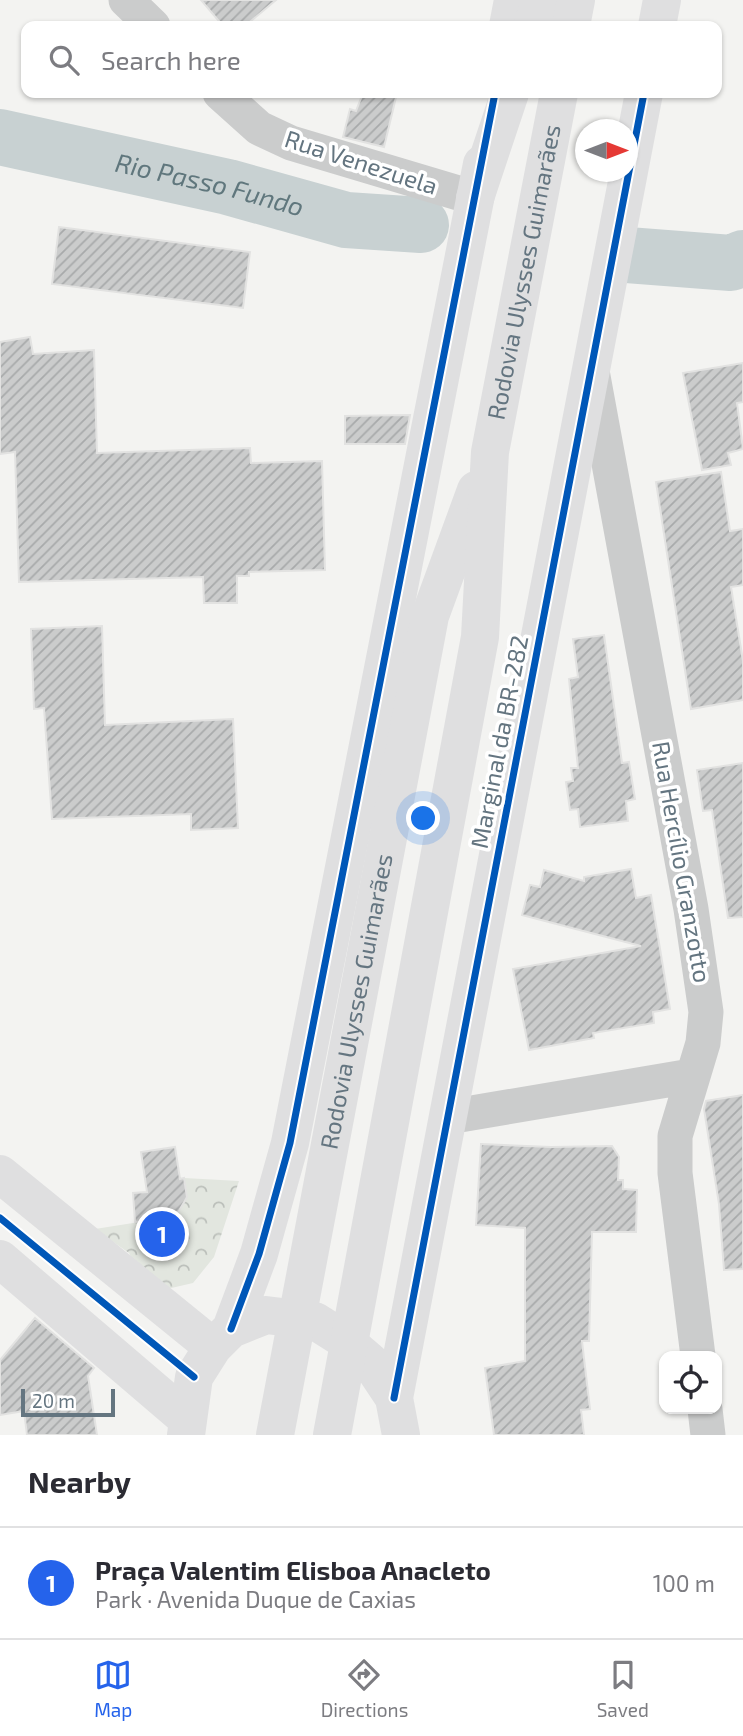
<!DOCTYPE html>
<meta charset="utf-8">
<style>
body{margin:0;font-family:"Exo 2",sans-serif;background:#f7f7f7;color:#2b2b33}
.controls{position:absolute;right:21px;bottom:21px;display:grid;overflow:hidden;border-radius:14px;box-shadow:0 2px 5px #0004}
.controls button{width:63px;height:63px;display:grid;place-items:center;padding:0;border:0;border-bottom:2px solid #e1e1e2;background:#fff;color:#2b2b33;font:35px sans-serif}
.compass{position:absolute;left:575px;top:119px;width:63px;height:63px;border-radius:50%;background:#fff;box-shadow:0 2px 5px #0004;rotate:90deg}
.scale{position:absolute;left:21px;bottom:18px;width:94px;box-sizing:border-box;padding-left:7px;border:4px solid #647580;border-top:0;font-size:19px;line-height:24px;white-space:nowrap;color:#647580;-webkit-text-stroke:5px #fff;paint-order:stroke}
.you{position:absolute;left:424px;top:819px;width:24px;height:24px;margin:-18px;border:5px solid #fff;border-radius:50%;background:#1a73e8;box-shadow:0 0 0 10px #1a73e833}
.badge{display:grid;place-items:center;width:46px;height:46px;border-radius:50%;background:#2563eb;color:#fff;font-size:23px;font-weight:700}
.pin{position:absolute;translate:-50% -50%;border:4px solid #fff;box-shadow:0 2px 7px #0006}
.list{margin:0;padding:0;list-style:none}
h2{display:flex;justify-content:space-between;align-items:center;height:91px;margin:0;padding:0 28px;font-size:30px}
h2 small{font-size:23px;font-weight:400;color:#7c7c81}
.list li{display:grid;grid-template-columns:46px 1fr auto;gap:21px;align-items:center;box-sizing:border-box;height:112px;padding:0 28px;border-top:2px solid #e1e1e2}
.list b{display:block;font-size:26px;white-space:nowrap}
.list p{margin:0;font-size:23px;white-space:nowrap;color:#7c7c81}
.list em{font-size:23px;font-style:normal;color:#7c7c81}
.icon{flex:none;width:38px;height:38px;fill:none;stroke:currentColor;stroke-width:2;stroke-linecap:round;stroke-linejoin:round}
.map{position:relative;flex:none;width:743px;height:1435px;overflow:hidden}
.search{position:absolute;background:#fff;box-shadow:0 2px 5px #0004;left:21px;right:21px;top:21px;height:77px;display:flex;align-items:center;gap:18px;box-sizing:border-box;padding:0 24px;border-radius:14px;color:#7c7c81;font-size:26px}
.sheet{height:203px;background:#fff}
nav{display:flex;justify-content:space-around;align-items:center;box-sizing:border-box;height:98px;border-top:2px solid #e1e1e2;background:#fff;font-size:19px;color:#7c7c81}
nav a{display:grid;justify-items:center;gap:4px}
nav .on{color:#2563eb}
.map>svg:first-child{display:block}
.forest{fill:url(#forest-crowns)}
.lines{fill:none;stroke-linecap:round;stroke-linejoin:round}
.stream{stroke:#c8d1d2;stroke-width:10}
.river{stroke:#c8d1d2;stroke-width:56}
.building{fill:url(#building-hatch);stroke:#e2e2e1;stroke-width:2}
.minor{stroke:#cbcccc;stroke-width:35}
.primary{stroke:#dfdfe0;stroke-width:38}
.trunk{stroke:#dfdfe0;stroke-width:38}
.cycleway-casing{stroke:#fff;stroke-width:11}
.cycleway{stroke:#0057b8;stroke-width:7}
.labels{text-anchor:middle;stroke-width:7;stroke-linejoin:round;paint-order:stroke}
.street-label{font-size:24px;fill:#647580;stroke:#fff}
.water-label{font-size:26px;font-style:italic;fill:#60777d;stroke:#fff}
</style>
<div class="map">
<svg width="743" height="1435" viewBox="0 0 743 1435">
<defs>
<pattern id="forest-crowns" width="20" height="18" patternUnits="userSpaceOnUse" patternTransform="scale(1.75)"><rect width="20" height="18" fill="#e2e6df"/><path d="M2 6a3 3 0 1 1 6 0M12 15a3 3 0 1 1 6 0" fill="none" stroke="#bbbfba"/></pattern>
<pattern id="building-hatch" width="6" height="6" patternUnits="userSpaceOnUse" patternTransform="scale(1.75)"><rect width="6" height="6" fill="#cbcccc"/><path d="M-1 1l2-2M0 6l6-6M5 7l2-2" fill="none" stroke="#a8aaab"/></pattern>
</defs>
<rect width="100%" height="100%" fill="#f3f3f1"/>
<path class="forest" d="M 184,1178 L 239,1181 L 214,1257 L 193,1283 L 167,1289 L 137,1270 L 129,1253 L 95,1229 L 152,1220 L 187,1197 Z"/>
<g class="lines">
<path class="stream" d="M 731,263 L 743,267"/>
<g class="river">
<path id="s1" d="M 0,137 L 228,187 L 346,220 L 421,225"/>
<path d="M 627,255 L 731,263 L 743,258"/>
</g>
</g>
<path class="building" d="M 201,0 L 276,0 L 245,26 L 223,26 Z
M 363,93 L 397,93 L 384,147 L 343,137 L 350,109 L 356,111 Z
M 59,227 L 250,252 L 243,308 L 52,284 Z
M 30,337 L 33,354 L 94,350 L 97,453 L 250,448 L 251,463 L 322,461 L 325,570 L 249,572 L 249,576 L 237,576 L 237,603 L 204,603 L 203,577 L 19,582 L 15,452 L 0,454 L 0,342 Z
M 743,363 L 743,402 L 737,403 L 743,449 L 728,453 L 731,465 L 702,470 L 683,373 Z
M 410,415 L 405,444 L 345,444 L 345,416 Z
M 721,472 L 730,531 L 743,529 L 743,585 L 731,587 L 743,661 L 743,700 L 691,709 L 656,482 Z
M 102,626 L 105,725 L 233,719 L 238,828 L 191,830 L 191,814 L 52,819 L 44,708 L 34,709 L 31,629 Z
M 604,635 L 622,763 L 629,762 L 635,799 L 626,801 L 628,821 L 580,827 L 578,809 L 570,810 L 566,782 L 573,781 L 571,768 L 578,768 L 569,679 L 578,677 L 573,639 Z
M 743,763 L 743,917 L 728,918 L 712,810 L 703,811 L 697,770 Z
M 631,869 L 636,898 L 651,895 L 670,1009 L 653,1012 L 654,1023 L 593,1033 L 594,1038 L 529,1050 L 513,969 L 641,946 L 522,915 L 530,885 L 540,887 L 544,870 L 584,881 L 584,877 Z
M 743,1095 L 743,1269 L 724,1270 L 719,1204 L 704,1109 L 706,1101 Z
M 481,1144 L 551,1147 L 612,1146 L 619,1157 L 618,1180 L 623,1180 L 623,1189 L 637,1190 L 636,1232 L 592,1232 L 589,1341 L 582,1341 L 590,1409 L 581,1410 L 584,1435 L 494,1435 L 485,1368 L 525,1361 L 525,1228 L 476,1225 Z
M 175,1147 L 180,1179 L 184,1178 L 187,1197 L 179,1211 L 152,1237 L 152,1220 L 135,1222 L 133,1193 L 147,1192 L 141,1152 Z
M 35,1318 L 94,1368 L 88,1376 L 97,1435 L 27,1435 L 24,1411 L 0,1415 L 0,1360 Z"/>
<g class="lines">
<path class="minor" d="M 126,0 L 153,26
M 220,93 L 259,128 L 291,143 L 475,198
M 592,371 L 691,909 L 706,1012 L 703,1043 L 675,1136 L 675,1173 L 698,1356
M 448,1117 L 691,1076
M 705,1409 L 708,1435"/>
<path class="primary" d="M 508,26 L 513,0
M 657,26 L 662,0
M 0,1174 L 213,1347
M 0,1259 L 186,1418
M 231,1329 L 259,1254 L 290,1143 L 482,164
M 394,1398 L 644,93
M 186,1435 L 194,1377 L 213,1347 L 231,1329 L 266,1315 L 315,1321 L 342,1338 L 370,1362 L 394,1398 L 401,1435"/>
<g class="trunk">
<path d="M 532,26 L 541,0"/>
<path d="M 571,26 L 576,0"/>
<path d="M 475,198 L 510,93"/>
<path id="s2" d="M 275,1435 L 430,616 L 476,490"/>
<path id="s3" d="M 332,1435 L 480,637 L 490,452 L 559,93"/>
</g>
<g class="cycleway-casing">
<path id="cycleway" d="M 0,1218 L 194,1377
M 231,1329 L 259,1254 L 290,1143 L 495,93
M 394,1398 L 644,93"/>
</g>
<use href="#cycleway" class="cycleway"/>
</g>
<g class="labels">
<g class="street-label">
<text transform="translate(361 163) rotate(18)" y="8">Rua Venezuela</text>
<text dy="8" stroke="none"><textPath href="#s3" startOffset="1180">Rodovia Ulysses Guimarães</textPath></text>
<text transform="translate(500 742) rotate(-79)" y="8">Marginal da BR-282</text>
<text transform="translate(681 862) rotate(80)" y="8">Rua Hercílio Granzotto</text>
<text dy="8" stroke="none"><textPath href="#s2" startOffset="441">Rodovia Ulysses Guimarães</textPath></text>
</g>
<g class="water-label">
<text dy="9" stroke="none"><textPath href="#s1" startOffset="215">Rio Passo Fundo</textPath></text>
</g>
</g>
</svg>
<div class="controls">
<button><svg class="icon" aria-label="locate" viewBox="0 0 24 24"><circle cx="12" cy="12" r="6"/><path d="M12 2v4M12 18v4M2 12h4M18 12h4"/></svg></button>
</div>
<svg class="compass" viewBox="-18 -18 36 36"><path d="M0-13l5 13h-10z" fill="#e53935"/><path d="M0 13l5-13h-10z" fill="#7c7c81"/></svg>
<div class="scale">20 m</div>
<div class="you"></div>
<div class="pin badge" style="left:162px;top:1234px">1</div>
<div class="search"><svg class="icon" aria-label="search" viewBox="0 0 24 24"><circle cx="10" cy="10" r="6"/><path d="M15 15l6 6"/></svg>Search here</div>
</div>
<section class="sheet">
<h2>Nearby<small></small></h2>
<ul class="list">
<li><span class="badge">1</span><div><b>Praça Valentim Elisboa Anacleto</b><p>Park · Avenida Duque de Caxias</p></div><em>100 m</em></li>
</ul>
</section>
<nav>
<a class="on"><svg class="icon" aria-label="map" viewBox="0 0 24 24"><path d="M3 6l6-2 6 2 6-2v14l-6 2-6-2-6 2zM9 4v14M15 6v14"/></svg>Map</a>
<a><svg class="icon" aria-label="directions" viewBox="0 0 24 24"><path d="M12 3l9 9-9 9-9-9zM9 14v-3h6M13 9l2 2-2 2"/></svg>Directions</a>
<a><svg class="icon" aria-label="saved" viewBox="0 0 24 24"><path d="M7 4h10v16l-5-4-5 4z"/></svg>Saved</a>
</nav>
